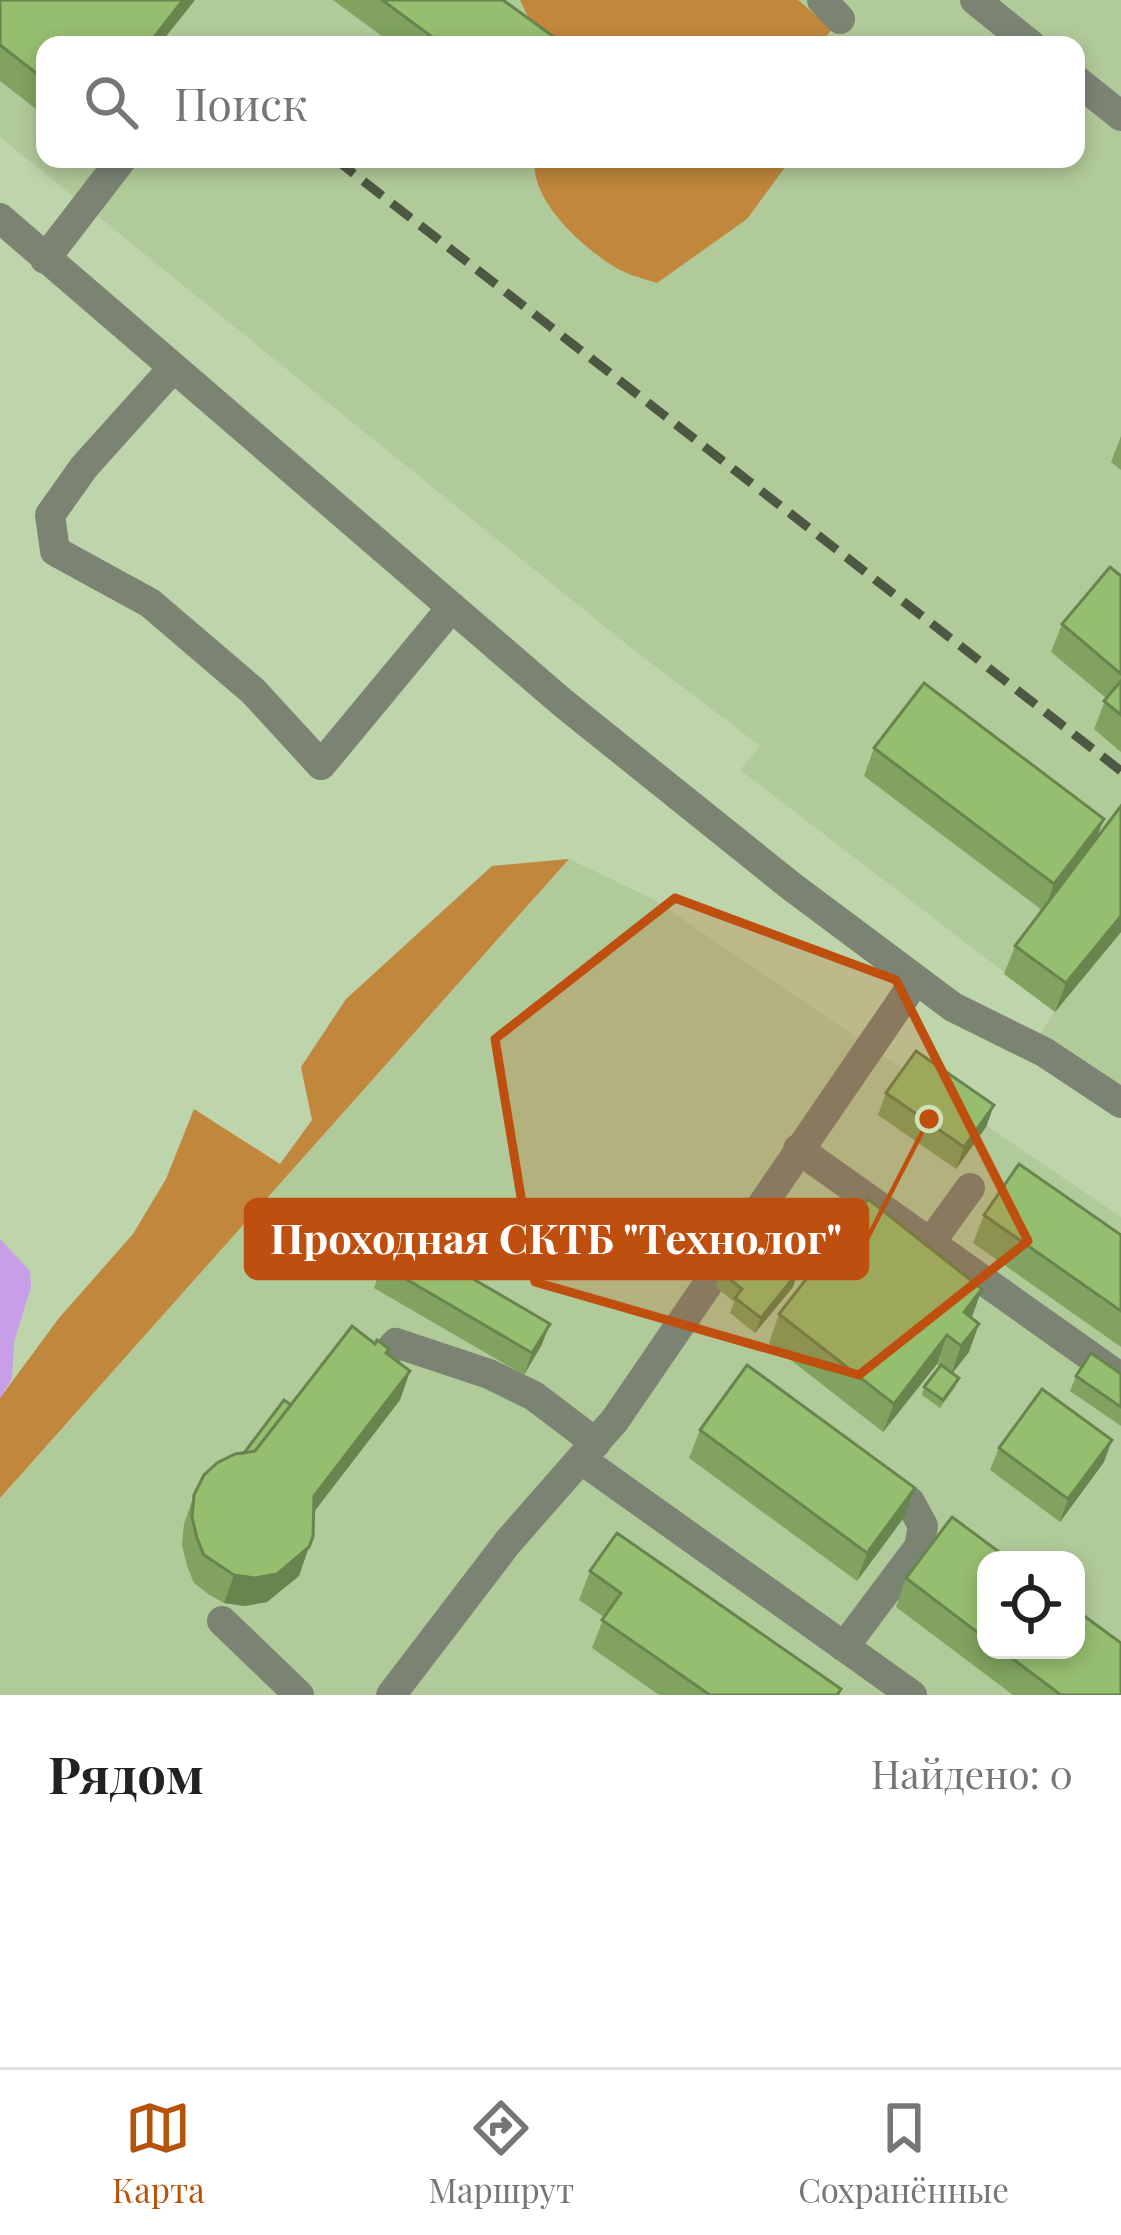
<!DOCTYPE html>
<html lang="ru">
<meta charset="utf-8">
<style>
body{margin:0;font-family:"Playfair Display",serif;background:#f2f2f2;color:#222}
.controls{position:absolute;right:36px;bottom:36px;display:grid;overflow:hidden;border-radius:24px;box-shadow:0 6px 18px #0003}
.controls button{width:108px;height:108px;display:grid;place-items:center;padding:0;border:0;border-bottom:3px solid #e0e0e0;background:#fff;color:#222;font:60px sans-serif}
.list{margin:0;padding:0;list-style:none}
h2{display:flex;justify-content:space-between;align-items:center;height:156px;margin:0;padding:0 48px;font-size:51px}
h2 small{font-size:39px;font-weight:400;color:#767676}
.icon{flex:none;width:66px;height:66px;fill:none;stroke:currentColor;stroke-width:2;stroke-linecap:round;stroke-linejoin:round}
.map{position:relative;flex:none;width:1121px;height:1695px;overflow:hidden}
.search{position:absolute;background:#fff;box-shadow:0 6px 18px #0003;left:36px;right:36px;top:36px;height:132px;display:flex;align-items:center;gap:30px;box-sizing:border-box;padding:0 42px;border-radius:24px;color:#767676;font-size:45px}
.sheet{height:372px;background:#fff}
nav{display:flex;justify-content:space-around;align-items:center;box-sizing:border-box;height:168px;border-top:3px solid #e0e0e0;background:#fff;font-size:33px;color:#767676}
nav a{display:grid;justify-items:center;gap:6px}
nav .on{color:#b45309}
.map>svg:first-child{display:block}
.built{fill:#b1ca9a;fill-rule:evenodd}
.forest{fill:#c0873d}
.water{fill:#c99ee8}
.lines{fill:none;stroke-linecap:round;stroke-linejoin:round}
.minor{stroke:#7b8473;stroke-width:30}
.rail{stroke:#4c5842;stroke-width:9;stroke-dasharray:24 12;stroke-linecap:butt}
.wall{fill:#81a35f}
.shaded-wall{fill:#69854e}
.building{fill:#96be6f;stroke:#69854e;stroke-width:3}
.marked{fill:#bf4f0e;fill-opacity:0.2;stroke:#bf4f0e;stroke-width:9;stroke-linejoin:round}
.leader{fill:none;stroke:#bf4f0e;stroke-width:4.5}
.callout-dot{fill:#bf4f0e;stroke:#cbe1b7;stroke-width:4.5}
.callout{fill:#bf4f0e;stroke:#bf4f0e;stroke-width:4.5}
.callout-label{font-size:42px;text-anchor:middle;font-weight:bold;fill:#fff}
</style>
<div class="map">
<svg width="1121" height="1695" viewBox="0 0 1121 1695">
<rect width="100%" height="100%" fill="#bed4ab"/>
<path class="built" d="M 0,0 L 751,0 L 832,29 L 798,0 L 1121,0 L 1121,1092 L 1036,1040 L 1055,1011 L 740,770 L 760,746 L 625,643 L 0,137 ZM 45,45 L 1076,45 L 1076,159 L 45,159 Z
M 569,859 L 653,899 L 1121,1217 L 1121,1695 L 0,1695 L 0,1498 ZM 986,1560 L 1076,1560 L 1076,1650 L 986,1650 Z"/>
<path class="forest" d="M 520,0 L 798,0 L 832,29 L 826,37 L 827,45 L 557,45 L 533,27 Z
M 535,159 L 791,159 L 747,219 L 657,283 C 646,279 631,276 620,270 C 586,251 529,201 535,159 Z
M 569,859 L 49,1443 L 0,1498 L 0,1398 L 59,1318 L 133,1234 L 166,1179 L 194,1109 L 280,1164 L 312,1120 L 301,1067 L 346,999 L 492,866 Z"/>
<path class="water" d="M 0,1239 L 30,1271 L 31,1287 L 14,1342 L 12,1379 L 0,1398 Z"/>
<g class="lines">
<path class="minor" d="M 822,0 L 840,19
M 975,0 L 1031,45
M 1076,80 L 1121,116
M 0,218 L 563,703 L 791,886 L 953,1007 L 1044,1052 L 1121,1103
M 45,259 L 122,159
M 173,368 L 84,467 L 50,515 L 55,551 L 150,603 L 253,691 L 321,765 L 452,607
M 798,1149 L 1121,1378
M 930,1243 L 970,1188
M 381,1360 L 396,1343 L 489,1374 L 534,1396 L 596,1443
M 582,1460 L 912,1695
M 222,1621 L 299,1695
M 844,1647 L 919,1547 L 923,1526 L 910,1502
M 391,1695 L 508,1542 L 615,1420 L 916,980"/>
<path class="rail" d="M 335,159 L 1121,771"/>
</g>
<path class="wall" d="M 0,0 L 195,0 L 159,45 L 45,45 L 45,116 L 0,81 Z
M 333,0 L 503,0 L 556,45 L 394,45 Z
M 1121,436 L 1121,470 L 1111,462 Z
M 1121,576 L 1121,752 L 1094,729 L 1106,698 L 1051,652 L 1062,624 Z
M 874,748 L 1096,839 L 1121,806 L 1121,932 L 1055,1012 L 1004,974 L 1015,946 L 1042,910 L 864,776 Z
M 886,1093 L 994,1105 L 986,1127 L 956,1169 L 878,1115 Z
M 984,1215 L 1121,1235 L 1121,1347 L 973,1243 Z
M 817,1235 L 972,1318 L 969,1352 L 952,1373 L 956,1386 L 940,1408 L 922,1395 L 924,1387 L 940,1366 L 937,1364 L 883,1432 L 769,1343 L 779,1314 L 814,1269 L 807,1263 Z
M 382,1265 L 550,1324 L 541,1346 L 524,1375 L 374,1288 Z
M 721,1272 L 793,1287 L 755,1333 L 730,1313 L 734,1302 L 716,1287 Z
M 375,1344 L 389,1349 L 387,1354 L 410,1371 L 400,1400 L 313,1512 L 299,1576 L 267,1602 L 245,1606 L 224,1603 L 208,1594 L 194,1583 L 187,1566 L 182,1545 L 184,1524 L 194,1495 Z
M 1121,1374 L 1121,1426 L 1070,1391 L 1076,1376 Z
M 700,1430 L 905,1516 L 857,1581 L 689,1458 Z
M 999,1448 L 1104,1462 L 1060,1522 L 990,1470 Z
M 986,1560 L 986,1650 L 1076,1650 L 1121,1695 L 1013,1695 L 896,1607 L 906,1578 Z
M 590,1571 L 839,1695 L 659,1695 L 592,1648 L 604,1617 L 579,1600 Z"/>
<path class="shaded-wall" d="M 183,0 L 195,0 L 159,45 L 148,45 Z
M 1104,819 L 1093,847 L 1044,912 L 1054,884 Z
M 1121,916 L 1121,932 L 1055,1012 L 1066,983 Z
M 994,1105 L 986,1127 L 956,1169 L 964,1147 Z
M 798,1272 L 793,1287 L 755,1333 L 761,1318 Z
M 982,1289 L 972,1317 L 964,1312 Z
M 550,1324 L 541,1346 L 524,1375 L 532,1353 Z
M 979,1324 L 969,1352 L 951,1375 L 961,1346 Z
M 947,1335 L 937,1364 L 883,1432 L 894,1404 Z
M 410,1371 L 400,1400 L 304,1525 L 314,1496 Z
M 1112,1440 L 1104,1462 L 1060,1522 L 1068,1499 Z
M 915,1488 L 905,1516 L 857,1581 L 867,1553 Z
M 309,1547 L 299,1576 L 267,1602 L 245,1606 L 224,1603 L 234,1575 Z"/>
<path class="building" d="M 0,0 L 183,0 L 148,45 L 45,45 L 45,80 L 0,45 Z
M 382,0 L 503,0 L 558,40 L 555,45 L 443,45 Z
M 1110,567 L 1121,576 L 1121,674 L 1062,624 Z
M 1121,681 L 1121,715 L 1104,701 Z
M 924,683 L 1104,819 L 1054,884 L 874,748 Z
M 1121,806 L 1121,916 L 1066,983 L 1015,946 Z
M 916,1051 L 994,1105 L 964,1147 L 886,1093 Z
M 1019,1164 L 1121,1235 L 1121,1311 L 984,1215 Z
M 868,1199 L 982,1289 L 964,1312 L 979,1324 L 961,1346 L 947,1335 L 894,1404 L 779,1314 L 832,1246 L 817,1235 L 836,1211 L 850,1222 Z
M 751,1234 L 798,1272 L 761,1318 L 735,1298 L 742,1289 L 721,1272 Z
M 400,1236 L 550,1324 L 532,1353 L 382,1265 Z
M 352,1326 L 375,1344 L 377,1340 L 389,1349 L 386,1353 L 410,1371 L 314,1496 L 313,1537 L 309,1547 L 277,1574 L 255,1578 L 234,1575 L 204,1555 L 197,1538 L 192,1517 L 194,1495 L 204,1475 L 217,1463 L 235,1454 L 255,1451 Z
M 1091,1353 L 1121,1374 L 1121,1407 L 1076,1376 Z
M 747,1365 L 915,1488 L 867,1553 L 700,1430 Z
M 941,1365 L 959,1378 L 943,1400 L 924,1387 Z
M 1042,1389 L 1112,1440 L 1068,1499 L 999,1448 Z
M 284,1400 L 291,1405 L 255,1451 L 244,1453 Z
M 952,1517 L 1010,1560 L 986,1560 L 986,1639 L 906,1578 Z
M 617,1533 L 841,1689 L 837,1695 L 710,1695 L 602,1620 L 621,1593 L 590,1571 Z
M 1076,1610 L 1121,1643 L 1121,1695 L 1061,1695 L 1001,1650 L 1076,1650 Z"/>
<path class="marked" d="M 675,898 L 896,980 L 1028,1241 L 859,1375 L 535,1282 L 495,1039 Z"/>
<path class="leader" d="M929 1119L867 1239"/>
<circle class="callout-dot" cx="929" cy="1119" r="12"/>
<rect class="callout" x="246" y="1200" width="621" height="78" rx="12"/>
<g class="callout-label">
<text x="556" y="1254">Проходная СКТБ "Технолог"</text>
</g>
</svg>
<div class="controls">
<button><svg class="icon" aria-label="locate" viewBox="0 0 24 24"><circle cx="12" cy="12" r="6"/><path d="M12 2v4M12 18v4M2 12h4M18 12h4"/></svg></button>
</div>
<div class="search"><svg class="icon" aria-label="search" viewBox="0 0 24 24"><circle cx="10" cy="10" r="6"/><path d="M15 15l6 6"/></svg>Поиск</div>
</div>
<section class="sheet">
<h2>Рядом<small>Найдено: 0</small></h2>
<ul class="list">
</ul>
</section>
<nav>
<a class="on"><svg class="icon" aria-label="map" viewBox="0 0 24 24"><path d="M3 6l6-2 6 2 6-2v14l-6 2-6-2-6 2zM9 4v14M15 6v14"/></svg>Карта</a>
<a><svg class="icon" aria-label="directions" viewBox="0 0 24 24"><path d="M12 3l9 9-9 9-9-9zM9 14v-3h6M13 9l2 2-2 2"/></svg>Маршрут</a>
<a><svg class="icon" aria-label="saved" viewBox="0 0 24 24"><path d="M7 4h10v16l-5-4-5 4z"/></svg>Сохранённые</a>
</nav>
